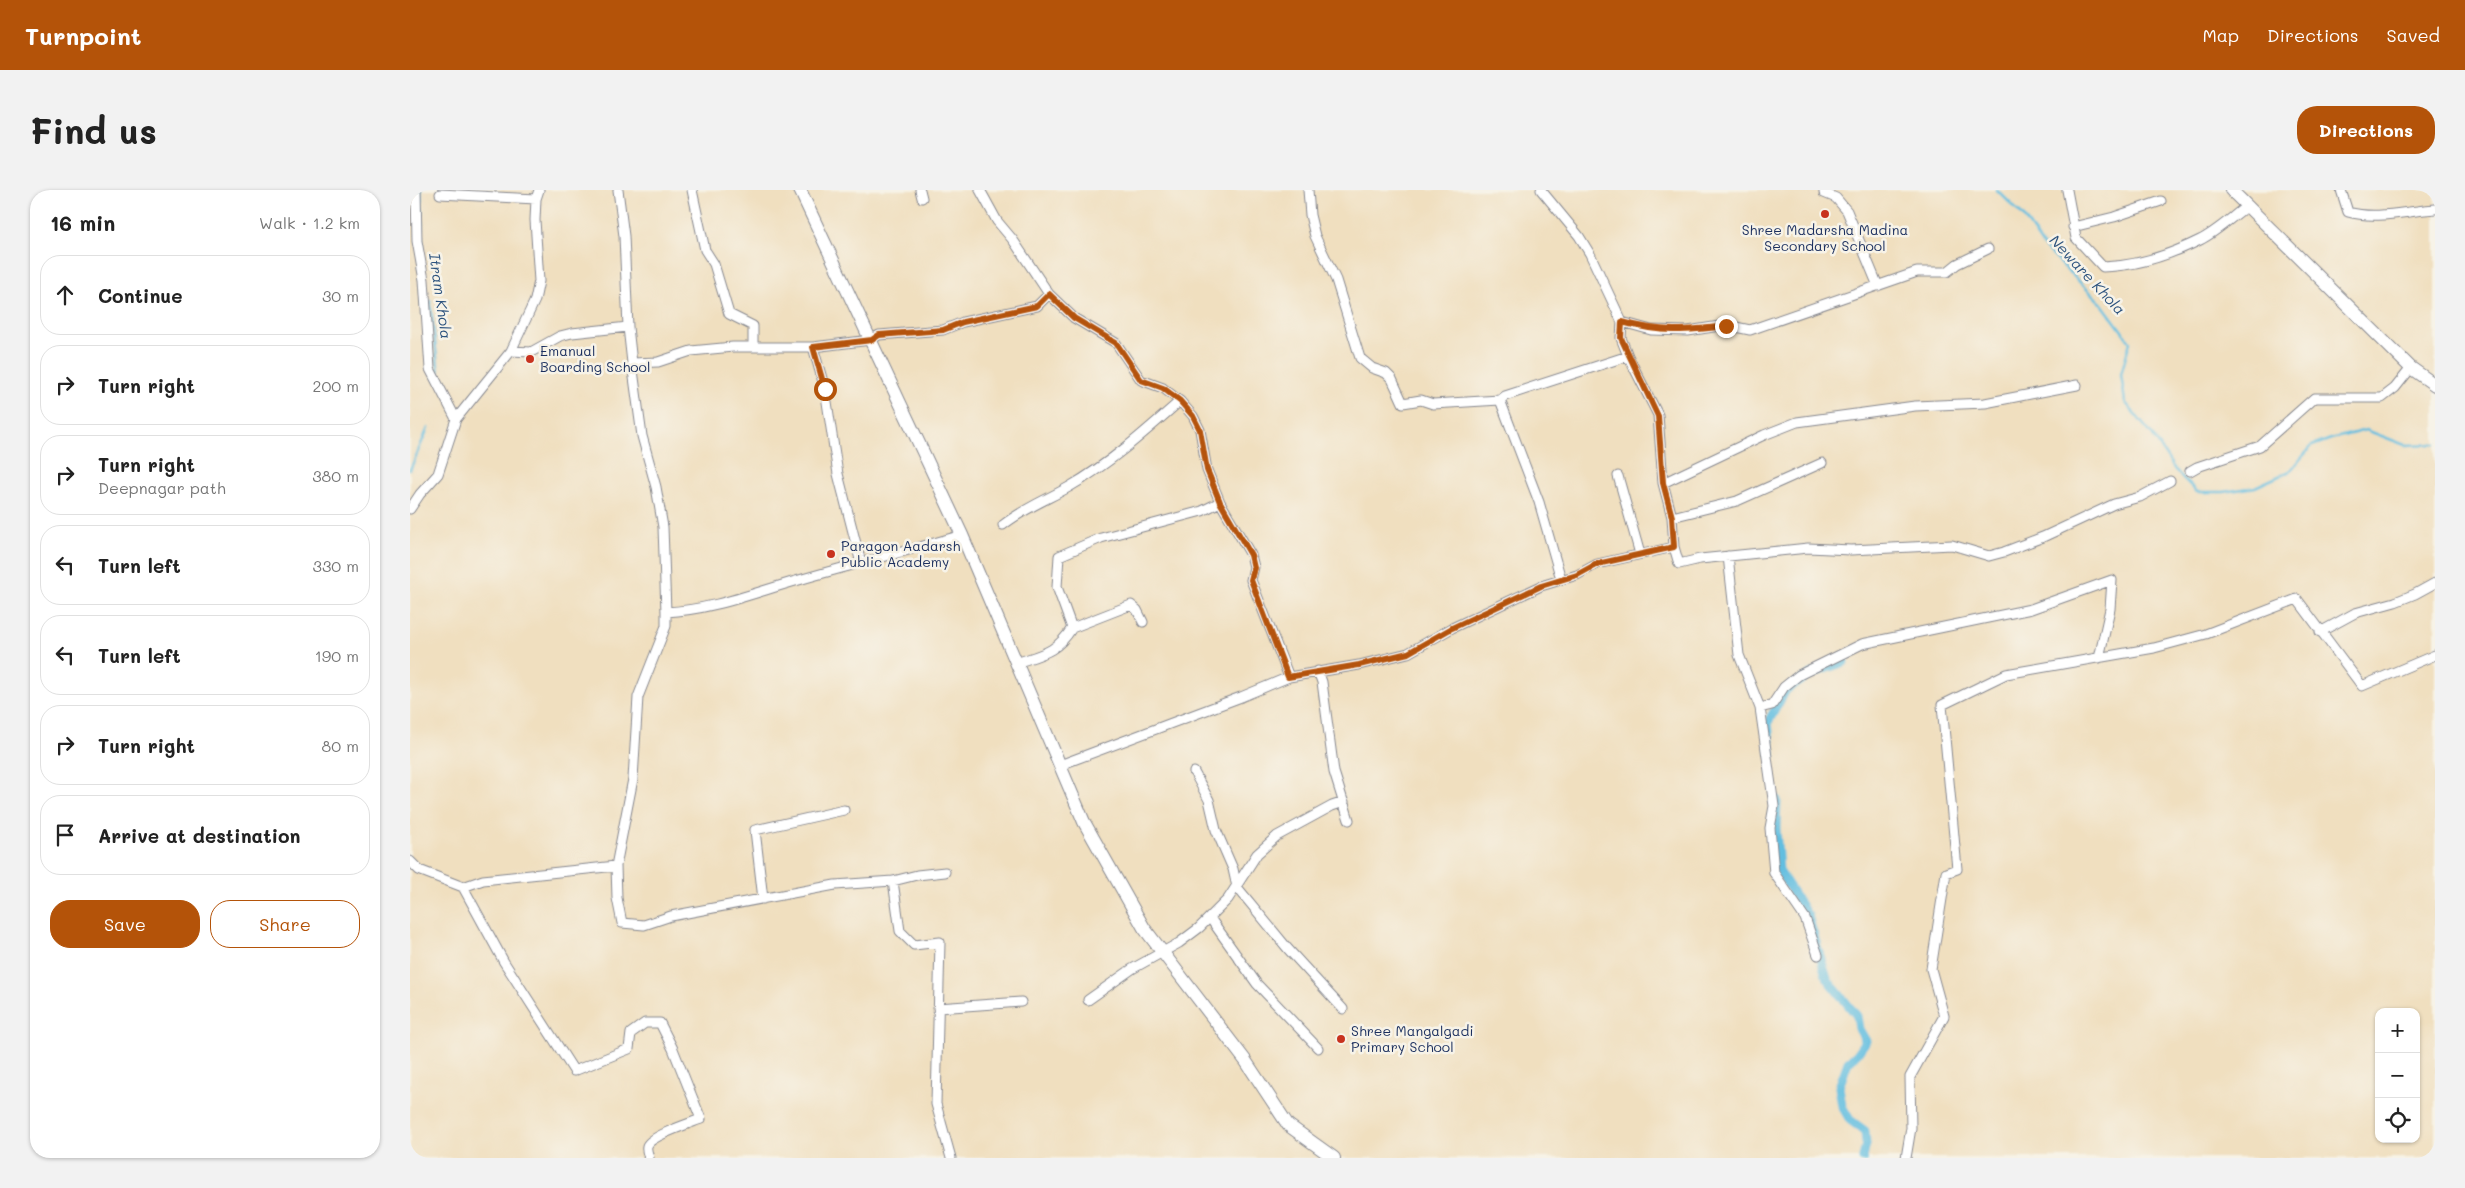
<!DOCTYPE html>
<meta charset="utf-8">
<style>
body{margin:0;font-family:Mali,sans-serif;background:#f2f2f2;color:#222}
.controls{position:absolute;right:15px;bottom:15px;display:grid;overflow:hidden;border-radius:10px;box-shadow:0 1px 4px #0004}
.controls button{width:45px;height:45px;display:grid;place-items:center;padding:0;border:0;border-bottom:1px solid #e0e0e0;background:#fff;color:#222;font:25px sans-serif}
.stop{position:absolute;width:15px;height:15px;margin:-11px;border:4px solid #b45309;border-radius:50%;background:#fff}
.stop.end{background:#b45309;border-color:#fff;box-shadow:0 1px 5px #0008}
.list{margin:0;padding:0;list-style:none}
h2{display:flex;justify-content:space-between;align-items:center;height:65px;margin:0;padding:0 20px;font-size:21px}
h2 small{font-size:16px;font-weight:400;color:#767676}
.list li{display:grid;grid-template-columns:32px 1fr auto;gap:15px;align-items:center;box-sizing:border-box;height:80px;margin:0 10px 10px;padding:0 10px;border:1px solid #e0e0e0;border-radius:20px}
.list b{display:block;font-size:19px;white-space:nowrap}
.list p{margin:0;font-size:16px;white-space:nowrap;color:#767676}
.list em{font-size:16px;font-style:normal;color:#767676}
.actions{display:flex;gap:10px;padding:15px 20px}
.actions a{flex:1;padding:11px 0;border:1px solid #b45309;border-radius:20px;text-align:center;font-size:18px;color:#b45309}
.actions .main{background:#b45309;color:#fff}
.icon{flex:none;width:28px;height:28px;fill:none;stroke:currentColor;stroke-width:2;stroke-linecap:round;stroke-linejoin:round}
.map{position:relative;flex:none;width:2025px;height:968px;overflow:hidden;border-radius:20px}
header{display:flex;align-items:center;gap:30px;box-sizing:border-box;height:70px;padding:0 25px;background:#b45309;color:#fff}
header strong{font-size:24px}
nav{display:flex;gap:28px;margin-inline-start:auto;font-size:18px}
.intro{display:flex;align-items:center;justify-content:space-between;box-sizing:border-box;height:120px;padding:0 30px}
h1{margin:0;font-size:35px}
.button{padding:12px 22px;border-radius:20px;background:#b45309;color:#fff;font-size:18px;font-weight:700}
main{display:flex;gap:30px;padding:0 30px}
aside{flex:1;background:#fff;border-radius:20px;box-shadow:0 1px 4px #0004}
.map>svg:first-child{display:block}
.lines{fill:none;stroke-linecap:round;stroke-linejoin:round}
.stream{stroke:#62bee0;stroke-width:2.5}
.canal{stroke:#62bee0;stroke-width:9}
.street-casing{stroke:#86878e;stroke-width:11}
.secondary-casing{stroke:#86878e;stroke-width:14}
.street{stroke:#fff;stroke-width:9}
.secondary{stroke:#fff;stroke-width:12}
.route{stroke:#b45309;stroke-width:6}
.poi-dot{fill:#c8321e;stroke:#f7f3e8;stroke-width:2}
.labels{text-anchor:middle;stroke-width:5;stroke-linejoin:round;paint-order:stroke}
.poi-label{font-size:14px;fill:#1b2f5e;stroke:#f7f3e8;text-anchor:start}
.water-label{font-size:15px;font-style:italic;fill:#2d537e;stroke:#f7f3e8}
</style>
<header>
<strong>Turnpoint</strong>
<nav><a>Map</a><a>Directions</a><a>Saved</a></nav>
</header>
<div class="intro"><h1>Find us</h1><a class="button">Directions</a></div>
<main>
<aside>
<h2>16 min<small>Walk · 1.2 km</small></h2>
<ul class="list">
<li><svg class="icon" aria-label="ahead" viewBox="0 0 24 24"><path d="M12 20V5M6 11l6-6 6 6"/></svg><div><b>Continue</b></div><em>30 m</em></li>
<li><svg class="icon" aria-label="right" viewBox="0 0 24 24"><path d="M7 20v-9h11M14 6l5 5-5 5"/></svg><div><b>Turn right</b></div><em>200 m</em></li>
<li><svg class="icon" aria-label="right" viewBox="0 0 24 24"><path d="M7 20v-9h11M14 6l5 5-5 5"/></svg><div><b>Turn right</b><p>Deepnagar path</p></div><em>380 m</em></li>
<li><svg class="icon" aria-label="left" viewBox="0 0 24 24"><path d="M17 20v-9H6M10 6l-5 5 5 5"/></svg><div><b>Turn left</b></div><em>330 m</em></li>
<li><svg class="icon" aria-label="left" viewBox="0 0 24 24"><path d="M17 20v-9H6M10 6l-5 5 5 5"/></svg><div><b>Turn left</b></div><em>190 m</em></li>
<li><svg class="icon" aria-label="right" viewBox="0 0 24 24"><path d="M7 20v-9h11M14 6l5 5-5 5"/></svg><div><b>Turn right</b></div><em>80 m</em></li>
<li><svg class="icon" aria-label="arrive" viewBox="0 0 24 24"><path d="M6 21V4h12l-3 4 3 4H6"/></svg><div><b>Arrive at destination</b></div></li>
</ul>
<div class="actions"><a class="main">Save</a><a>Share</a></div>
</aside>
<div class="map">
<svg width="2025" height="968" viewBox="0 0 2025 968">
<rect width="100%" height="100%" fill="#f7f3e8"/>
<filter id="ink" filterUnits="userSpaceOnUse"><feTurbulence type="fractalNoise" baseFrequency=".02" numOctaves="2"/><feDisplacementMap in="SourceGraphic" scale="10" xChannelSelector="R" yChannelSelector="G"/><feConvolveMatrix kernelMatrix="1 2 1 2 8 2 1 2 1" color-interpolation-filters="sRGB"/></filter>
<filter id="wash" filterUnits="userSpaceOnUse"><feTurbulence type="fractalNoise" baseFrequency=".0096" numOctaves="4" result="noise"/><feDisplacementMap in="SourceGraphic" scale="20" xChannelSelector="R" yChannelSelector="G"/><feGaussianBlur stdDeviation="1.12" result="paint"/><feColorMatrix in="noise" values="0 0 0 0 0 0 0 0 0 0 0 0 0 0 0 0 0 1.4 0 .05"/><feComposite in="paint" operator="in"/></filter>
<g filter="url(#wash)">
<rect width="100%" height="100%" fill="#f0dfbf"/>
<g class="lines">
<path class="stream" d="M 11,0 L 12,56
M 1587,0 L 1613,26 L 1633,56 L 1692,114 L 1720,152 L 1711,184 L 1715,212 L 1743,246 L 1765,280 L 1787,302 L 1814,302 L 1845,297 L 1880,281 L 1902,256 L 1921,249 L 1956,240 L 1995,255 L 2025,254
M 20,111 L 29,184
M 0,280 L 18,238"/>
<path class="canal" d="M 1361,565 L 1358,532 L 1376,500 L 1401,484 L 1434,472
M 1367,610 L 1366,638 L 1369,681 L 1398,726 L 1417,789 L 1447,826 L 1449,839 L 1456,851 L 1447,864 L 1438,872 L 1429,897 L 1432,916 L 1440,930 L 1455,941 L 1456,954 L 1453,968"/>
</g>
</g>
<g filter="url(#ink)">
<g class="lines">
<g class="street-casing">
<path id="street" d="M 6,0 L 7,51 L 14,90 L 20,179 L 46,229
M 208,0 L 214,46 L 218,137 L 222,173 L 232,246 L 246,297 L 253,337 L 256,422 L 256,436 L 228,507 L 223,589 L 206,676 L 207,708 L 212,733 L 234,735 L 261,726 L 425,695 L 483,691 L 507,685 L 535,682
M 282,0 L 295,60 L 304,74 L 319,124 L 343,136 L 343,156
M 510,0 L 512,8
M 570,0 L 587,31 L 603,50 L 639,104 L 664,128 L 706,153 L 731,190 L 753,198 L 770,211 L 783,226 L 790,240 L 797,280 L 810,312 L 841,365 L 844,377 L 841,390 L 879,487
M 898,0 L 900,25 L 905,46 L 926,90 L 950,168 L 962,178 L 976,183 L 982,189 L 993,213 L 1011,210 L 1023,214 L 1090,210 L 1129,312 L 1151,389
M 1414,0 L 1414,3 L 1426,8 L 1437,21 L 1468,96
M 1657,0 L 1666,48 L 1693,77 C 1725,76 1760,65 1790,50 C 1806,42 1822,27 1837,16
M 1931,0 L 1938,22 C 1966,30 1996,21 2025,19
M 30,4 L 126,9
M 1663,37 L 1704,27 L 1751,11
M 1212,132 L 1241,140 L 1278,141 L 1316,135 L 1340,140 L 1507,82 L 1537,82 L 1547,74 L 1578,59
M 403,157 L 415,199 L 428,284 L 451,373
M 101,161 L 121,162 L 150,146 L 162,143 L 218,137
M 222,173 L 248,172 L 281,161 L 323,157 L 403,157 L 461,150 L 469,145 L 533,140 L 553,132 L 627,116 L 639,104
M 1090,210 L 1095,206 L 1218,166
M 1780,281 L 1787,277 L 1850,256 L 1904,208 L 1972,208 L 1985,198 L 2001,178
M 1208,286 L 1230,364
M 1253,293 L 1354,245 L 1387,232 L 1505,216 L 1575,213 L 1667,195
M 0,319 L 10,304 L 28,284 L 46,229 L 101,161 L 125,110 L 129,91 L 125,30 L 126,9 L 129,0
M 1262,327 L 1327,311 L 1412,273
M 593,335 C 613,319 636,310 659,297 C 699,274 735,242 770,211
M 1264,357 L 1269,374 L 1290,369 L 1398,358 L 1441,360 L 1542,355 L 1579,366 L 1594,362 L 1633,347 L 1704,314 L 1730,307 L 1760,291
M 1318,366 L 1329,465 L 1350,518 L 1364,616 L 1360,638 L 1364,683 L 1395,728 L 1408,765
M 256,422 C 302,420 346,402 389,390 C 444,374 498,361 552,345
M 662,438 L 721,415 L 727,420 L 733,432
M 1910,442 L 1945,423 L 1985,412 L 2005,404 L 2025,393
M 606,473 C 632,464 646,463 662,438 L 647,397 L 649,366 L 691,348 L 792,321 L 810,312
M 908,481 L 912,492 L 924,582 L 939,630
M 1350,518 L 1362,515 L 1374,497 L 1389,485 L 1452,454 L 1621,419 L 1702,390 L 1700,419 L 1689,468
M 650,575 L 831,507 L 879,487 L 949,475 L 998,463 L 1042,438 L 1131,396 L 1167,385 L 1187,374 L 1264,357 L 1262,327 L 1253,293 L 1248,225 L 1218,166 L 1211,148 L 1212,132 L 1180,64 L 1169,46 L 1131,0
M 784,582 L 799,610 L 806,640 L 823,679 L 827,697 L 878,759 L 933,819
M 0,671 L 9,680 L 53,697 L 73,690 L 206,676
M 483,691 L 490,741 L 504,755 L 530,752 L 526,914 L 541,968
M 53,697 L 94,772 L 164,881 L 219,859 L 221,843 L 235,833 L 250,833 L 263,859 L 291,929 C 281,933 240,946 237,956 C 236,960 238,964 239,968
M 353,709 L 345,640 L 434,620
M 800,728 L 847,794 L 908,858
M 678,810 L 722,779 L 769,753 L 789,738 L 818,709 L 847,664 L 867,646 L 922,616 L 934,612
M 528,818 L 611,812
M 1496,968 L 1501,938 L 1500,887 L 1534,826 L 1521,779 L 1536,683 L 1547,679 L 1532,515 L 1596,484 L 1744,458 L 1796,444 L 1887,409 L 1952,496 L 2025,465"/>
</g>
<g class="secondary-casing">
<path id="secondary" d="M 390,0 L 552,345 L 674,632 L 734,738 L 835,870 L 878,935 L 924,968
M 1821,0 L 2001,178 L 2025,195"/>
</g>
<use href="#street" class="street"/>
<use href="#secondary" class="secondary"/>
</g>
</g>
<g class="lines" filter="url(#ink)">
<path class="route" d="M 415,199 L 403,157 L 462,150 L 469,145 L 533,140 L 553,132 L 627,116 L 639,104 L 664,128 L 706,153 L 731,190 L 753,198 L 770,211 L 783,226 L 790,240 L 797,280 L 810,312 L 841,365 L 844,378 L 841,390 L 878,487 L 949,475 L 998,463 L 1042,438 L 1131,396 L 1167,385 L 1187,374 L 1264,357 L 1262,327 L 1253,293 L 1248,226 L 1211,148 L 1212,132 C 1251,143 1276,141 1316,136"/>
</g>
<g class="poi-dot">
<circle cx="1415" cy="24" r="5"/>
<circle cx="120" cy="169" r="5"/>
<circle cx="421" cy="364" r="5"/>
<circle cx="931" cy="849" r="5"/>
</g>
<g class="labels">
<g class="poi-label">
<text x="1415" y="45" text-anchor="middle">Shree Madarsha Madina<tspan x="1415" dy="16">Secondary School</tspan></text>
<text x="130" y="166">Emanual<tspan x="130" dy="16">Boarding School</tspan></text>
<text x="431" y="361">Paragon Aadarsh<tspan x="431" dy="16">Public Academy</tspan></text>
<text x="941" y="846">Shree Mangalgadi<tspan x="941" dy="16">Primary School</tspan></text>
</g>
<g class="water-label">
<text transform="translate(1677 85) rotate(47)" y="5">Neware Khola</text>
<text transform="translate(30 106) rotate(82)" y="5">Itram Khola</text>
</g>
</g>
</svg>
<div class="controls">
<button>+</button>
<button>−</button>
<button><svg class="icon" aria-label="locate" viewBox="0 0 24 24"><circle cx="12" cy="12" r="6"/><path d="M12 2v4M12 18v4M2 12h4M18 12h4"/></svg></button>
</div>
<div class="stop" style="left:415px;top:199px"></div>
<div class="stop end" style="left:1316px;top:136px"></div>
</div>
</main>
